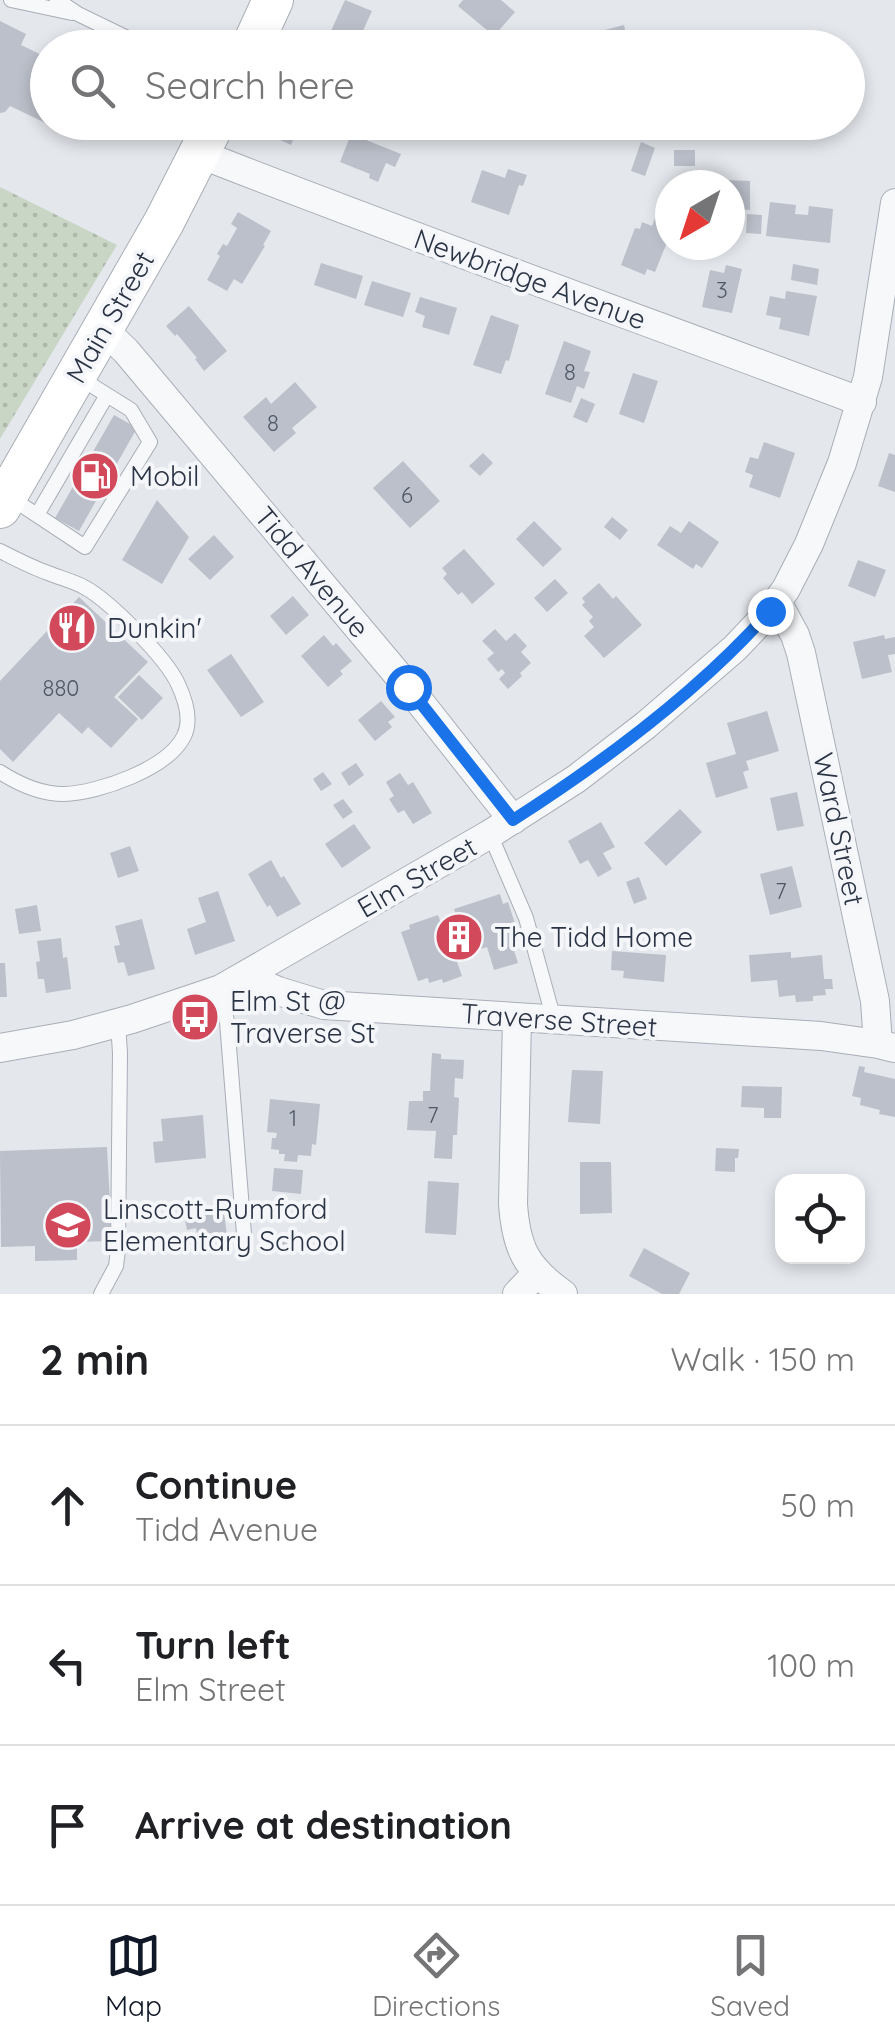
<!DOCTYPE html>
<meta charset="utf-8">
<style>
body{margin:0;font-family:Quicksand,sans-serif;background:#f6f6f6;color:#202124}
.controls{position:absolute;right:30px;bottom:30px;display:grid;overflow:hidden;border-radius:20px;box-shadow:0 5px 15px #0003}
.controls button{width:90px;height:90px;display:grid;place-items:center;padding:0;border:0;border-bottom:2px solid #e0e0e0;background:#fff;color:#202124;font:50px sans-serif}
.compass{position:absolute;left:655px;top:170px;width:90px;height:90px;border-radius:50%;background:#fff;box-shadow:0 5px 15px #0003;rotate:219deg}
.stop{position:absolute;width:30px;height:30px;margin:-22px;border:8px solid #1a73e8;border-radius:50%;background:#fff}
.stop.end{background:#1a73e8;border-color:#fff;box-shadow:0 2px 10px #0008}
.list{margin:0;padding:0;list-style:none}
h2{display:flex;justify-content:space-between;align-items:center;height:130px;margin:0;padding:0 40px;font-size:42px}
h2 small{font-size:32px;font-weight:400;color:#757577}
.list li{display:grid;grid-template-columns:65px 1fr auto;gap:30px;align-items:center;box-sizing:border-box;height:160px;padding:0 40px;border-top:2px solid #e0e0e0}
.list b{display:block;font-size:38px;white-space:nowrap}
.list p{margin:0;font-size:32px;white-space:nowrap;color:#757577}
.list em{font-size:32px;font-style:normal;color:#757577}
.icon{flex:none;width:55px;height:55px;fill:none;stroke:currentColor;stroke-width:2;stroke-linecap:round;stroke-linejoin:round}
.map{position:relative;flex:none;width:895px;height:1294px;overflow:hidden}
.search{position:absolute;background:#fff;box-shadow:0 5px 15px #0003;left:30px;right:30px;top:30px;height:110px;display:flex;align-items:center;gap:25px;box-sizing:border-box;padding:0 35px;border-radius:55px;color:#757577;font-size:38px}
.sheet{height:610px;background:#fff}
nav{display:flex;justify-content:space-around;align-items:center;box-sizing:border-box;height:140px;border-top:2px solid #e0e0e0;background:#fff;font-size:28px;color:#757577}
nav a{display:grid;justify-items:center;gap:5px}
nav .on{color:#111827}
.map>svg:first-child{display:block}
.park{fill:url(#park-dots)}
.building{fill:#bbc0ca}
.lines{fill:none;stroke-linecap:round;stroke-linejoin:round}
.lane-casing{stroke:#a9aeb7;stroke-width:16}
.street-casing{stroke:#a9aeb7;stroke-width:30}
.secondary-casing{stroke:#a9aeb7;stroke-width:42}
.lane{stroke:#f7f8fa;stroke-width:14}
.street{stroke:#f7f8fa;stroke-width:28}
.secondary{stroke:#fff;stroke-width:40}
.route{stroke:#1a73e8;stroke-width:12}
.labels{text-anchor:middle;stroke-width:8;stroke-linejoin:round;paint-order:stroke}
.number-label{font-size:22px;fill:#4f5766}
.street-label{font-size:28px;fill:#2b3445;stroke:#f4f6f9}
.poi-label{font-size:28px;fill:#2b3445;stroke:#f4f6f9;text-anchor:start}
</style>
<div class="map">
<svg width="895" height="1294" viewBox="0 0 895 1294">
<defs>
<pattern id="park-dots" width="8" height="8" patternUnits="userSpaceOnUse" patternTransform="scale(2.5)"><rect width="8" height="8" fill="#c9d6c5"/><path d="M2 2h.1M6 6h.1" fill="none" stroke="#adb8ab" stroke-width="1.8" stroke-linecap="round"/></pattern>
</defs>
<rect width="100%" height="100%" fill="#e4e7ec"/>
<path class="park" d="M 0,187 L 117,245 L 0,439 Z"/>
<path class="building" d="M 345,0 L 372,11 L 355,48 L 339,48 L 326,42 Z
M 463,0 L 501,0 L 515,12 L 494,36 L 458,6 Z
M 0,21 L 26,34 L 21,45 L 48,58 L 48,122 L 61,122 L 58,129 L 10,106 L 5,112 L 0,113 Z
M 624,25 L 629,48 L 576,48 L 574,38 Z
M 267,122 L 301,122 L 291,145 L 263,132 Z
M 351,134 L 401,154 L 395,167 L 386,163 L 378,182 L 369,178 L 370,174 L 340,162 Z
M 641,142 L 655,148 L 645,176 L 631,171 Z
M 674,150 L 695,150 L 695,166 L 674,166 Z
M 508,169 L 527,175 L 523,186 L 519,185 L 509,215 L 471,202 L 482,170 L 505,178 Z
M 725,180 L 750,181 L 750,210 L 732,209 L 730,185 L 724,185 Z
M 770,202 L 796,205 L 795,214 L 808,215 L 809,206 L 833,209 L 830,243 L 766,236 Z
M 238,212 L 271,231 L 263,245 L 265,246 L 242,284 L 234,279 L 227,291 L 207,280 L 220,256 L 217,254 L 223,244 L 227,246 L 237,228 L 231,224 Z
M 747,214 L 762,215 L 761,234 L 746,233 Z
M 655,218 L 670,224 L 670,235 L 655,272 L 647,269 L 645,275 L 621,265 L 635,228 L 640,229 L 642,222 L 652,226 Z
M 321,263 L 363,276 L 356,299 L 314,285 Z
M 793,264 L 819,269 L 817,285 L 791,280 Z
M 726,265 L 742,269 L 732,313 L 702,307 L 710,270 L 724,273 Z
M 372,281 L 411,293 L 403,317 L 364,305 Z
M 786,291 L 817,296 L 809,336 L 779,329 L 781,318 L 766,315 L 770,296 L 785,299 Z
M 420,297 L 457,308 L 449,335 L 422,327 L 425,316 L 415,312 Z
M 189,306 L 227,351 L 204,371 L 195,359 L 197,358 L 177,334 L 175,336 L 166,326 Z
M 491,315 L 519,325 L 509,361 L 506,360 L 501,374 L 473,365 Z
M 564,341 L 591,351 L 584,371 L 590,372 L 584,389 L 577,386 L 571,403 L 545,394 Z
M 633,373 L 658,381 L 644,423 L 619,414 Z
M 295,382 L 317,407 L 292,428 L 296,433 L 274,452 L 243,417 L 266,397 L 271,404 Z
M 581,398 L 595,404 L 587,423 L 573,417 Z
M 114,415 L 137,428 L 79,531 L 55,518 Z
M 764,442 L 795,453 L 780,498 L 749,487 L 753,475 L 745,472 L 750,457 L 758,459 Z
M 483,453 L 493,463 L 480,476 L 469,466 Z
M 889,453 L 895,455 L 895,492 L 878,486 Z
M 403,461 L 440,501 L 410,528 L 373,488 Z
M 157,500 L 189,537 L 162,584 L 122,560 Z
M 612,517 L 628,530 L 620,540 L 604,527 Z
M 534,521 L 562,549 L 543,567 L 516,539 Z
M 689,521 L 719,542 L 702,568 L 696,564 L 693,569 L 657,545 L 670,526 L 681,533 Z
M 214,535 L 234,557 L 210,580 L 188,559 Z
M 464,549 L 495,584 L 472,604 L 462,592 L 458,595 L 443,578 L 447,574 L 442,568 Z
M 858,560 L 886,570 L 875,597 L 848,586 Z
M 555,579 L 568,593 L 547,612 L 534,598 Z
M 599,583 L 613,599 L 616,596 L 642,625 L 604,658 L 584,636 L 594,627 L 589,621 L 593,617 L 582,605 L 585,602 L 582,598 Z
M 293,596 L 309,615 L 286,635 L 270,616 Z
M 79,597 L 148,662 L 114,697 L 138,719 L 111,748 L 88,727 L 82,734 L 59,713 L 13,762 L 0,749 L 0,681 Z
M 495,629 L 506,641 L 515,633 L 527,646 L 521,652 L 531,663 L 520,673 L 522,676 L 508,689 L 499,679 L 505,673 L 502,669 L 498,672 L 487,659 L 494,653 L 482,641 Z
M 324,635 L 333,646 L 336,643 L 352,661 L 340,671 L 343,674 L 328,687 L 301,656 Z
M 884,635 L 885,639 L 895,637 L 895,654 L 888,655 L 892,672 L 862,679 L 853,642 Z
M 231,654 L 264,702 L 241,717 L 207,670 Z
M 139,675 L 163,698 L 142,720 L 118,697 Z
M 381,701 L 395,717 L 388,722 L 392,727 L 375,741 L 358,720 Z
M 767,711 L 779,751 L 746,761 L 749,770 L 743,772 L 748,788 L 716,798 L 706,763 L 736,754 L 727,723 Z
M 356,763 L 364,775 L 349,786 L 341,773 Z
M 323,772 L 332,784 L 321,791 L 313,779 Z
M 400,773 L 408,785 L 413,782 L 432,813 L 413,824 L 404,810 L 398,813 L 389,799 L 394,796 L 386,782 Z
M 797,792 L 804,826 L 777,831 L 770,798 Z
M 343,799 L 353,812 L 343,819 L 333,805 Z
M 680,809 L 702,832 L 666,866 L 644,843 Z
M 601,822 L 615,847 L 603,853 L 612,869 L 598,877 L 588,860 L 580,864 L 568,841 Z
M 354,824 L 371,848 L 342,868 L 325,844 Z
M 130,846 L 139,871 L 118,878 L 110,853 Z
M 271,860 L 281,878 L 284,876 L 301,904 L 277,917 L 270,905 L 267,907 L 248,874 Z
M 792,866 L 802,907 L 770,915 L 760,874 Z
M 639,877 L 647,899 L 634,904 L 626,882 Z
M 218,891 L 235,941 L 195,955 L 187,929 L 206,922 L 198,898 Z
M 500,894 L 503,904 L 508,902 L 519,936 L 510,938 L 518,963 L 494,970 L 487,947 L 475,951 L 475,950 L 455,956 L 462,976 L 443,983 L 442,979 L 429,983 L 428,978 L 418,981 L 401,932 L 410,929 L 409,925 L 438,915 L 441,923 L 457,918 L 454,909 Z
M 37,905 L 41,931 L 19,934 L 15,909 Z
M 142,919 L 155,969 L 128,976 L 124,962 L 118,963 L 114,946 L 120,945 L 115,926 Z
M 61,938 L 63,958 L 67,957 L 71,989 L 46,993 L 44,979 L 38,979 L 36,962 L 40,961 L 37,941 Z
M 612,951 L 666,955 L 664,982 L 623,978 L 624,971 L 611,970 Z
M 791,952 L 791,958 L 822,955 L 824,979 L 832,979 L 833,989 L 825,989 L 826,995 L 813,996 L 813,1001 L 796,1002 L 795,995 L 779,997 L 777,980 L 751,982 L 749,955 Z
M 0,963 L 5,963 L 7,997 L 0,997 Z
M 432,1053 L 441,1054 L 441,1059 L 464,1060 L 463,1079 L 455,1078 L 454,1097 L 459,1098 L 457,1135 L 453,1135 L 452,1159 L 434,1158 L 436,1131 L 407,1130 L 409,1101 L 423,1101 L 423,1091 L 430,1091 Z
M 859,1066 L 865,1067 L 864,1072 L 895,1079 L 895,1117 L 879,1114 L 880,1110 L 860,1105 L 861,1098 L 852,1096 Z
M 572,1070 L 603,1071 L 600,1124 L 568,1122 Z
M 742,1086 L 782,1087 L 781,1118 L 764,1118 L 764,1108 L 741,1107 Z
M 270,1099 L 320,1104 L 316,1145 L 312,1144 L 311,1156 L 298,1155 L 297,1162 L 284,1161 L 285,1154 L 279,1154 L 279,1150 L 271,1149 L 272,1138 L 276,1138 L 277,1133 L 267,1132 Z
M 203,1115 L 206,1158 L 155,1163 L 153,1142 L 163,1141 L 161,1119 Z
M 107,1147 L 112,1241 L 77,1242 L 77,1260 L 35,1261 L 35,1246 L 1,1247 L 0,1151 Z
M 716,1148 L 739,1149 L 738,1158 L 735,1158 L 735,1172 L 715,1171 Z
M 580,1162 L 611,1162 L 612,1213 L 580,1214 Z
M 274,1168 L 303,1170 L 301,1194 L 272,1191 Z
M 428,1181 L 459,1183 L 456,1235 L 425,1233 Z
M 223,1207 L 227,1235 L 198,1240 L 196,1228 L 187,1230 L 184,1214 Z
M 287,1233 L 288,1244 L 272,1246 L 270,1234 Z
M 644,1248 L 690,1273 L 679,1294 L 662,1294 L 629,1276 Z"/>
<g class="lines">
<g class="lane-casing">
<path id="lane" d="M 11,0 L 72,13
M 57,0 L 78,14 L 148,48
M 8,496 L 85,547 L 150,442 L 131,410 L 80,378
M 37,515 L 107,395
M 0,551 C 16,559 31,567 48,573 C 60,578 73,581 84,587 C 110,601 166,658 178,684 C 185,699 192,720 184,736 C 168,769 98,793 64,794 C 40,794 20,785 0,772
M 490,834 L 526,918 L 554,1020
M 221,989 L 227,1022 L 244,1234
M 101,1294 L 116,1266 L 118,1250 L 120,1053 L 118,1023"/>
</g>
<g class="street-casing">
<path id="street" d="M 200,154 C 419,240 641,319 862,402
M 104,330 L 126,351 L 408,687 L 513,820
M 777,602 L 795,635 L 801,653 L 875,1001 L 878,1044 L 894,1048
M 244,976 L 278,991 L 324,1005 L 821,1036 L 878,1044
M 517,1018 L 513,1204 C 516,1248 526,1268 563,1294
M 0,1048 L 73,1035 L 132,1019 L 221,989 L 490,834 L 576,779 L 646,725 L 735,648 L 770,611 L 786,589 L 809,544 L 842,463 L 868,377 L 895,203
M 517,1294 L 537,1273"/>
</g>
<g class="secondary-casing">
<path id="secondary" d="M 251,48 L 273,0
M 0,508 L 164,222 L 215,122"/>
</g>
<use href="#lane" class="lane"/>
<use href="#street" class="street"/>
<use href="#secondary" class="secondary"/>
</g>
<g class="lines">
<path class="route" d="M 408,687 L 513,820 C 602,763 700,690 770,611"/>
</g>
<defs>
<g id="fuel-disc" transform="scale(2.5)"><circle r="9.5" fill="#d1495b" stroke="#f4f6f9"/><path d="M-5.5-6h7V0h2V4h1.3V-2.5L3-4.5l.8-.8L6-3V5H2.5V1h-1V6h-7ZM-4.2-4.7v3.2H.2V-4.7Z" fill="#fff"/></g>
<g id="restaurant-disc" transform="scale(2.5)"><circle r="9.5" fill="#d1495b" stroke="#f4f6f9"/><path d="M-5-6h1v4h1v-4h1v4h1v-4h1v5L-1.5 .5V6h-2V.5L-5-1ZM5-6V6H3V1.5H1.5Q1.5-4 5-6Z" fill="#fff"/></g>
<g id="building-disc" transform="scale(2.5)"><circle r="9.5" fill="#d1495b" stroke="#f4f6f9"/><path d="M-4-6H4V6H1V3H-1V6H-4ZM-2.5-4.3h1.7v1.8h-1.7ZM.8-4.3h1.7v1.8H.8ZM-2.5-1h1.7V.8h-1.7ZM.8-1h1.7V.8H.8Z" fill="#fff"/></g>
<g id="bus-disc" transform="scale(2.5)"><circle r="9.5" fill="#d1495b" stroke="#f4f6f9"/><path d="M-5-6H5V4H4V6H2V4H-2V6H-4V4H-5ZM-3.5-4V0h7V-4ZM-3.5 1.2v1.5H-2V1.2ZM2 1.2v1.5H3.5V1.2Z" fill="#fff"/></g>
<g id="school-disc" transform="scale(2.5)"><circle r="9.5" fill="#d1495b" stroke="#f4f6f9"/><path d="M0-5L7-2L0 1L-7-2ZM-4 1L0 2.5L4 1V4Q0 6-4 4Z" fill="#fff"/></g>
</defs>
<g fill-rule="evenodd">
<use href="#fuel-disc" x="95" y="476"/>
<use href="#restaurant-disc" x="72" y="628"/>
<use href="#building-disc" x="459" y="937"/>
<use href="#bus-disc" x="195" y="1017"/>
<use href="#school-disc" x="68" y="1225"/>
</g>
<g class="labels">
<g class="number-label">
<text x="722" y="298">3</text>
<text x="570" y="380">8</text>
<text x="273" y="431">8</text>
<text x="407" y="503">6</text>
<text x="61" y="696">880</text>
<text x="781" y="899">7</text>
<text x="433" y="1123">7</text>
<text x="293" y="1126">1</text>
</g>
<g class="street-label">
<text transform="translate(530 279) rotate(20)" y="10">Newbridge Avenue</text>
<text transform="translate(110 317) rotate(-60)" y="10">Main Street</text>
<text transform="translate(312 572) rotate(50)" y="10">Tidd Avenue</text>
<text transform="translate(839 829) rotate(78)" y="10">Ward Street</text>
<text transform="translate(417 877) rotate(-30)" y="10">Elm Street</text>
<text transform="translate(559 1020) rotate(4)" y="10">Traverse Street</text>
</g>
<g class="poi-label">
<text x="130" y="486">Mobil</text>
<text x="107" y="638">Dunkin'</text>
<text x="494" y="947">The Tidd Home</text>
<text x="230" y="1011">Elm St @<tspan x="230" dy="32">Traverse St</tspan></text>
<text x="103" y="1219">Linscott-Rumford<tspan x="103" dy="32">Elementary School</tspan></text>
</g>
</g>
</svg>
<div class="controls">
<button><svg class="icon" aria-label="locate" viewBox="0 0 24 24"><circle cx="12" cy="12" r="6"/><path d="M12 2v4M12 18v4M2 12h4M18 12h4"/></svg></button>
</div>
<svg class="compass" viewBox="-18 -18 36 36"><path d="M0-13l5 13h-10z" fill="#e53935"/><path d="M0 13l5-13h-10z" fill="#757577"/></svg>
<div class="stop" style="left:408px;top:687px"></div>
<div class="stop end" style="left:770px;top:611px"></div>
<div class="search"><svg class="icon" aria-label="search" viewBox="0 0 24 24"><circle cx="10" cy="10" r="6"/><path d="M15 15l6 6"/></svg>Search here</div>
</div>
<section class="sheet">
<h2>2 min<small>Walk · 150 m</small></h2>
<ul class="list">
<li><svg class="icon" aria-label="ahead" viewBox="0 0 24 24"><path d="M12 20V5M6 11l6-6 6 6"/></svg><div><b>Continue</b><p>Tidd Avenue</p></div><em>50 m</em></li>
<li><svg class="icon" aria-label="left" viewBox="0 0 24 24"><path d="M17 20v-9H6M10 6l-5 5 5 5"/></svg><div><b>Turn left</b><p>Elm Street</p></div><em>100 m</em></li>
<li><svg class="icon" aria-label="arrive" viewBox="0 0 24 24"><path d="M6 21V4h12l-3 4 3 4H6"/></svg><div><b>Arrive at destination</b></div></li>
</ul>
</section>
<nav>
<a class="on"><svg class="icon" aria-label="map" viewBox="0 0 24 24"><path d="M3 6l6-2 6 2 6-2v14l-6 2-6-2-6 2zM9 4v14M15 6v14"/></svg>Map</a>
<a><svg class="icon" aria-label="directions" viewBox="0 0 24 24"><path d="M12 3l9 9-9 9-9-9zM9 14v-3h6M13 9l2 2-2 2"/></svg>Directions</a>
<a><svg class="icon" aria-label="saved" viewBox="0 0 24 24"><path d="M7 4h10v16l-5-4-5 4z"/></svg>Saved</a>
</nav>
